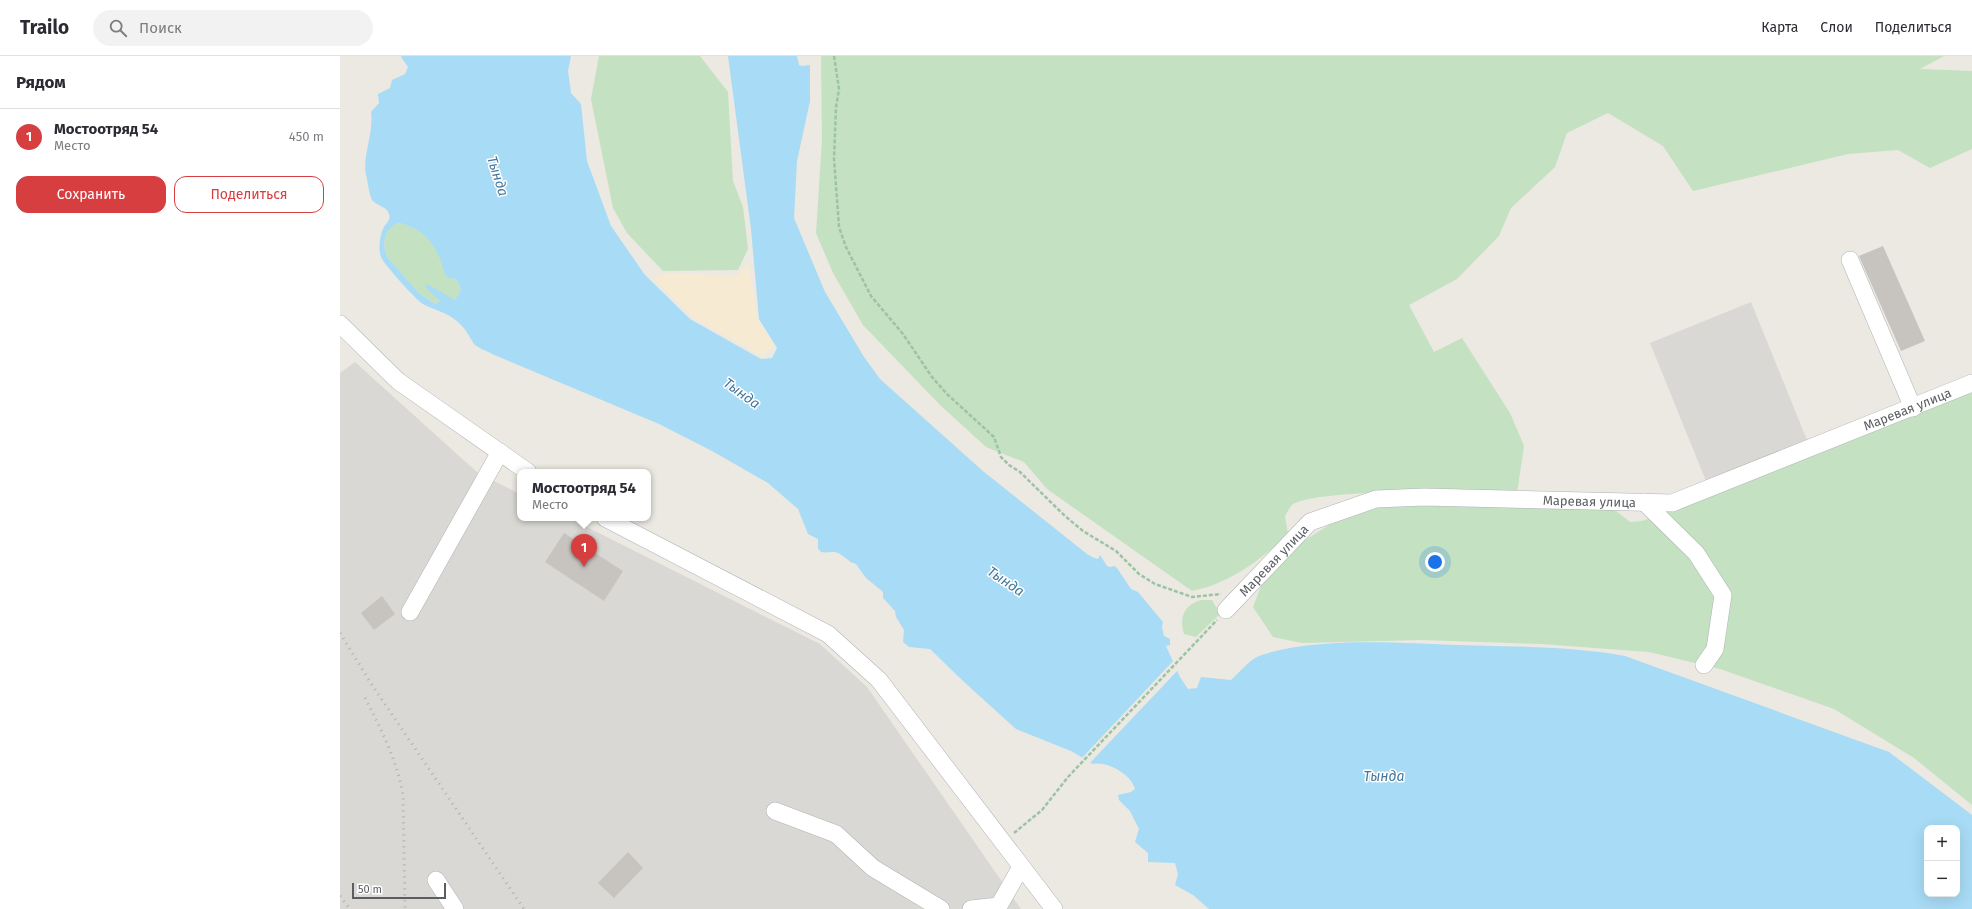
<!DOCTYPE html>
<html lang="ru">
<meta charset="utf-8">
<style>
body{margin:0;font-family:"Fira Sans",sans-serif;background:#f2f2f3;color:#2b2b33}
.controls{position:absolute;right:12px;bottom:12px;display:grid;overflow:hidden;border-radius:8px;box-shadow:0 4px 16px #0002}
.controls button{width:36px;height:36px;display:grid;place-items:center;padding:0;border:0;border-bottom:1px solid #e1e1e2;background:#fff;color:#2b2b33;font:20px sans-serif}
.scale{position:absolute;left:12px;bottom:10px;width:94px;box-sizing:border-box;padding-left:4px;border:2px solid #5a5e61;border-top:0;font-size:11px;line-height:14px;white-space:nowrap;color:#5a5e61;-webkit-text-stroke:3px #fff;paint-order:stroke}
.you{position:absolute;left:1095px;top:506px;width:14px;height:14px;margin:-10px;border:3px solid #fff;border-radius:50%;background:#1a73e8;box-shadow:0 0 0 6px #1a73e833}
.badge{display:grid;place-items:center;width:26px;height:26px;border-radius:50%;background:#d63e40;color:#fff;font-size:13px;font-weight:700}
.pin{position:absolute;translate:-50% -33px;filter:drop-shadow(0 1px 2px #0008)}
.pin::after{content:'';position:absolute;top:21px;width:14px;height:12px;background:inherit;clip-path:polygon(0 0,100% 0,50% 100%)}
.popup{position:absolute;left:177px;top:413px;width:134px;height:52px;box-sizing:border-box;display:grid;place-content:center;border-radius:8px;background:#fff;filter:drop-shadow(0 1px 3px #0005);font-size:13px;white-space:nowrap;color:#7c7c81}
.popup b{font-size:15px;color:#2b2b33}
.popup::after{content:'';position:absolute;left:50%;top:100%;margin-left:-8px;border:8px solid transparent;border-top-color:#fff}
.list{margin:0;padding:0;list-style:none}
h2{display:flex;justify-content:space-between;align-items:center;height:52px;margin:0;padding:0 16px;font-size:17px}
h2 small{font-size:13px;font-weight:400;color:#7c7c81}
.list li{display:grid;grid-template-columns:26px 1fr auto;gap:12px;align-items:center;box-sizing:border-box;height:56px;padding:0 16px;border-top:1px solid #e1e1e2}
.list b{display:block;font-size:15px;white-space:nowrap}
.list p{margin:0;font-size:13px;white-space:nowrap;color:#7c7c81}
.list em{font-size:13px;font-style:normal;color:#7c7c81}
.actions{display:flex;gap:8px;padding:12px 16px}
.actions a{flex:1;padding:9px 0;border:1px solid #d63e40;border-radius:12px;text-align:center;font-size:14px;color:#d63e40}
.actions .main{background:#d63e40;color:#fff}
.icon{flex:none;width:22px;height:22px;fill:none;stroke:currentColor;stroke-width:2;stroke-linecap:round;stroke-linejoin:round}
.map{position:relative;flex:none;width:1632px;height:853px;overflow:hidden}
header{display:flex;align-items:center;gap:24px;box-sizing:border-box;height:56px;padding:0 20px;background:#fff;border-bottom:1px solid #e1e1e2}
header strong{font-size:19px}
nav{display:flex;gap:22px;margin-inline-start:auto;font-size:14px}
.search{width:280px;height:36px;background:#f2f2f3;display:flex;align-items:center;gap:10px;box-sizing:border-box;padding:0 14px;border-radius:22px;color:#7c7c81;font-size:15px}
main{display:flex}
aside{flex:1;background:#fff}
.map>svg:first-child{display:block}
.industrial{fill:#dad8d4}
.green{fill:#c4e1c1}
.sand{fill:#f6ead3}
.water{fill:#a8dbf5;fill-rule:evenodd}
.pier{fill:#ebe9e2}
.building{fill:#c7c3bf}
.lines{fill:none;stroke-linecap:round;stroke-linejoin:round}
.minor-casing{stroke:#afb3b6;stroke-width:18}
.path{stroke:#9cc3a4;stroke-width:2.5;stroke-dasharray:4 2;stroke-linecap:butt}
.minor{stroke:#fff;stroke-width:17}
.rail{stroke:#b0b1b1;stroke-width:3;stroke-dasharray:1 5;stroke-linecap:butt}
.labels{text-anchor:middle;stroke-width:3;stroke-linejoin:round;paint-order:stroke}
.street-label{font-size:13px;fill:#5a5e61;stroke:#fff}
.water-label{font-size:14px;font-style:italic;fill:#45789c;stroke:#fff}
</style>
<header>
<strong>Trailo</strong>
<div class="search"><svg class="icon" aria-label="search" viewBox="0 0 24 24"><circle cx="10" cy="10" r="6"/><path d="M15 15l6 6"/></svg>Поиск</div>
<nav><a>Карта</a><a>Слои</a><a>Поделиться</a></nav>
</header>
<main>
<aside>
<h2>Рядом<small></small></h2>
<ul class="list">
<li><span class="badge">1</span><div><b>Мостоотряд 54</b><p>Место</p></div><em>450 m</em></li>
</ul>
<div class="actions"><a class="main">Сохранить</a><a>Поделиться</a></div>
</aside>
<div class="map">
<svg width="1632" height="853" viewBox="0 0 1632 853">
<rect width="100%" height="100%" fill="#ebe9e2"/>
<path class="industrial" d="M 1411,246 L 1467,384 L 1366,425 L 1310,287 Z
M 15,306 L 138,417 L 180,438 L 180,462 L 229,462 L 480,588 L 527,631 L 681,853 L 0,853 L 0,317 Z"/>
<path class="green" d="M 259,0 L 360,0 L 388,36 L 393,125 L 403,151 L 408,193 L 398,214 L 323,215 L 287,177 L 273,152 L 251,43 Z
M 481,0 L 1604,0 L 1580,13 L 1632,15 L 1632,93 L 1590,112 L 1558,94 L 1508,98 L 1353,135 L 1323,90 L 1268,57 L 1227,77 L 1215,111 L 1171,152 L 1159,180 L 1117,223 L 1069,249 L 1094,296 L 1122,282 L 1170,357 L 1184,390 L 1177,437 C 1142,437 970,431 951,450 C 949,452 947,457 945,460 L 948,478 C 921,504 889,528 852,535 L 707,433 L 684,406 L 646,391 L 600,349 L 523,269 L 493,217 L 476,177 L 482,84 Z
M 59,167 C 95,175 95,197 113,223 L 116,223 L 121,233 L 115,244 L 86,231 L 100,245 L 95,248 L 79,237 L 47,201 C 41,187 45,171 59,167 Z
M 1632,333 L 1632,749 L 1574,702 L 1494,653 L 1380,613 L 1309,596 L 1201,588 L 1080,584 L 962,587 L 933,581 L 913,551 L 923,525 L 942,499 L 992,467 L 1034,449 L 1257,451 L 1276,455 L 1290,466 L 1302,465 L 1357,446 Z
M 861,544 L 872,544 L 880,558 L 856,581 L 844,578 C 839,561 844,549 861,544 Z"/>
<path class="sand" d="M 409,207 L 417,263 L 435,289 L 422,300 L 352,261 L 312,221 L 323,218 L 397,219 Z"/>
<path class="water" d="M 62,0 L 231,0 L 228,15 L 231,37 L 241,48 L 247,105 L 271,170 L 305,219 L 350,263 L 421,303 L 432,302 L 437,292 L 419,263 L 411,173 L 388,0 L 457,0 L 459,9 L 462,10 L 470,9 L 470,45 L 457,105 L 454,162 L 485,236 L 524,301 L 540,323 L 644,416 L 747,498 L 754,502 L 758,503 L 760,499 L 767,510 L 770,511 L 774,510 L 777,512 L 791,533 L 798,536 L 823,566 L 822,571 L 824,580 L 830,583 L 830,589 L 826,590 L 840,621 L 848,633 L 857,632 L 861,621 L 891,624 C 899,617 909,604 919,600 C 975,580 1060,587 1119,589 C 1175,591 1229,590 1285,600 L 1549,696 L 1632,759 L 1632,853 L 869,853 L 853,839 L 835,829 L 838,818 L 835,807 L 808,806 L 808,797 L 795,786 L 799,773 L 790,755 L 779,744 L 778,739 L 791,736 L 795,733 C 791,718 767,705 753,708 L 731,695 L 676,673 L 623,625 L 590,593 L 569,591 L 563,586 L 564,574 L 556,561 L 555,555 L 543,542 L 543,536 L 526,522 L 516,508 C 507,506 503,497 494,496 C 489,496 485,497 481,496 L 478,492 L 478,483 L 468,478 L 458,453 L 428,427 L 372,395 L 319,368 L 152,298 C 147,295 138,292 134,288 C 130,282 127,275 122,270 C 109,256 98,256 83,248 C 77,245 42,206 41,201 C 38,193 40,178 44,171 C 47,166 51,164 49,158 C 46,150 38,150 33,145 C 29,141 28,125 26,119 C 22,101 34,77 31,56 L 39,47 L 38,38 L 50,32 L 52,24 L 65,18 L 68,11 L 61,1 ZM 59,167 C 87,173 99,193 105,219 L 108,222 L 116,223 L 121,233 L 115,244 L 87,228 L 85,231 L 100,245 L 95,248 L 79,237 L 47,201 C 41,187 45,171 59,167 ZM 1587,772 L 1617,772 L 1617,838 L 1587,838 Z"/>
<path class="pier" d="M 835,603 L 839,613 L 749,708 L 741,703 Z"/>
<path class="building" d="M 1543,190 L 1585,285 L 1561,295 L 1519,200 Z
M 224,477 L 283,515 L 264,545 L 205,506 Z
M 42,540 L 55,558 L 34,574 L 21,557 Z
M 288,796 L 303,812 L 274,842 L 258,827 Z"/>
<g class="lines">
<g class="minor-casing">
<g id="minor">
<path d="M 1510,204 L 1573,352"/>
<path d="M 0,268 L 58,325 L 188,416"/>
<path d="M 1304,446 L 1356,497 L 1383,539 L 1375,593 L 1364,609"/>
<path d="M 265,462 L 488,578 L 539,624 L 714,853"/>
<path id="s1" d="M 886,554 L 970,466 L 1036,443 L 1084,441 L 1332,447 L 1632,327"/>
<path d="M 70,556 L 160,396"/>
<path d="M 435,755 L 496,778 L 533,812 L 601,853"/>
<path d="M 96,824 L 115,853"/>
<path d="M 631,853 L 659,850"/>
<path d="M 657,853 L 681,811"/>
</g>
</g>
<path class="path" d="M 494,0 L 499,33 L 496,51 L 494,103 L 499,171 L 506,191 L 531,240 L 563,278 L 592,321 L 607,338 L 654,381 L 661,401 L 669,409 L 680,416 L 725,460 L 743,475 L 776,495 L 799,518 L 815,528 L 852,541 L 881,538
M 674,777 L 702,754 L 728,721 L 877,564"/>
<use href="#minor" class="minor"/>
<path class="rail" d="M 0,577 L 32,629 L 184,853
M 25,642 C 41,673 57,704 63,739 L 65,853
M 0,840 L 10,853"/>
</g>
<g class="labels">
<g class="street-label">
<text dy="5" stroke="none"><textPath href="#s1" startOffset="741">Маревая улица</textPath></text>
<text dy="5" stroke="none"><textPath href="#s1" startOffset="405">Маревая улица</textPath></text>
<text dy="5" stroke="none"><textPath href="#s1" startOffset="69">Маревая улица</textPath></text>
</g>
<g class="water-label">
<text transform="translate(158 120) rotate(72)" y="5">Тында</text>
<text transform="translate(402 337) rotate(36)" y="5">Тында</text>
<text transform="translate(666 525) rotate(34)" y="5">Тында</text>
<text x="1044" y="725">Тында</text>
</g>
</g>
</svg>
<div class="controls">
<button>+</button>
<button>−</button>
</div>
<div class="scale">50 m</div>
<div class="you"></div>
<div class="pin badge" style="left:244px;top:511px">1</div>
<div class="popup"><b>Мостоотряд 54</b>Место</div>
</div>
</main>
